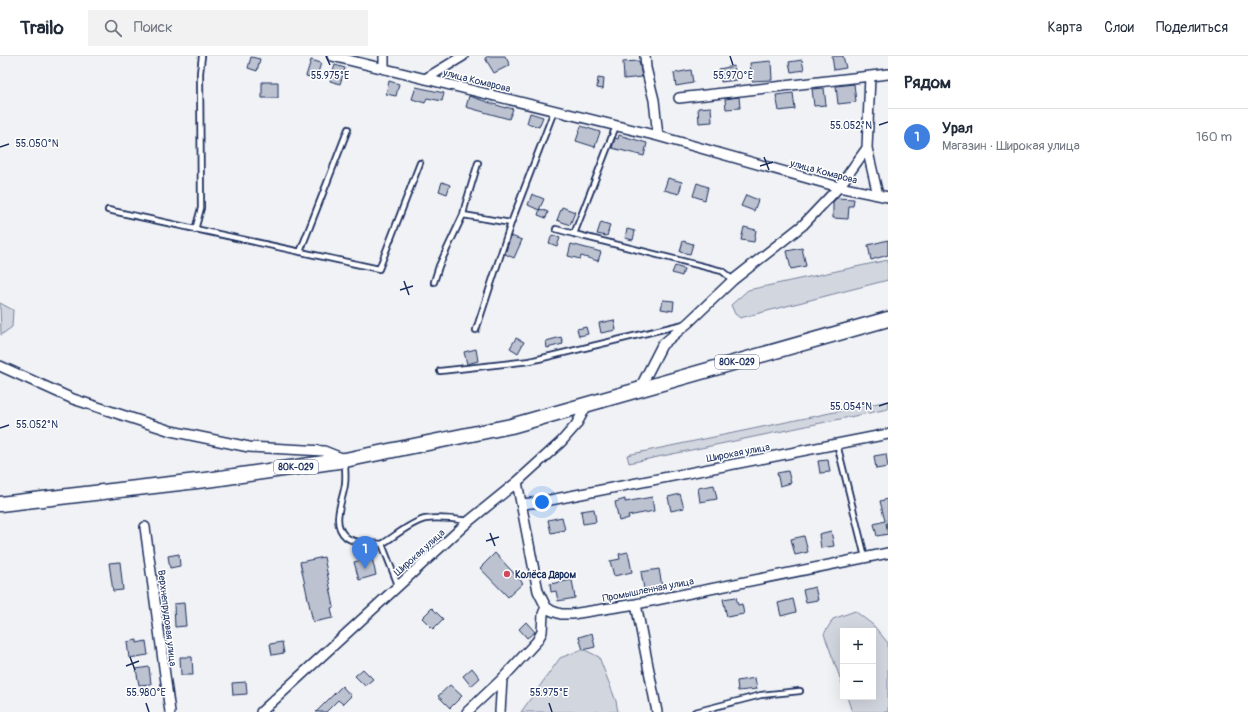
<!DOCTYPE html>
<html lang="ru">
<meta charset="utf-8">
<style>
body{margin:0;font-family:Pangolin,sans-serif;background:#f2f2f3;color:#1f2937}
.controls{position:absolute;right:12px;bottom:12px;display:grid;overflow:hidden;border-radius:0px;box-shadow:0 4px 16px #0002}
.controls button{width:36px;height:36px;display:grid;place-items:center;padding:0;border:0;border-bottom:1px solid #e0e1e3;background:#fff;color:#1f2937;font:20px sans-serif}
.you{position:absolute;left:542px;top:446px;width:14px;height:14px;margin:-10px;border:3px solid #fff;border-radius:50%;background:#1a73e8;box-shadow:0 0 0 6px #1a73e833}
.badge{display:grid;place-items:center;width:26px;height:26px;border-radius:50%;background:#0f766e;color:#fff;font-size:13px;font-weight:700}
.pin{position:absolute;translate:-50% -33px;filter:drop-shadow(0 1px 2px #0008)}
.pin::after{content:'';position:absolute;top:21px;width:14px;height:12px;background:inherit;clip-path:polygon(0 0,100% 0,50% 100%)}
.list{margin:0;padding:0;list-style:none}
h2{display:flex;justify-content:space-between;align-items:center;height:52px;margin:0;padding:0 16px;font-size:17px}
h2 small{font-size:13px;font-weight:400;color:#747a83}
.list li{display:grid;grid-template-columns:26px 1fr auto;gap:12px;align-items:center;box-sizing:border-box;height:56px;padding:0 16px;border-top:1px solid #e0e1e3}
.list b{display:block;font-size:15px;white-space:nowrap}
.list p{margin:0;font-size:13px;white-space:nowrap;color:#747a83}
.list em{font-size:13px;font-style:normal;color:#747a83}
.icon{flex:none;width:22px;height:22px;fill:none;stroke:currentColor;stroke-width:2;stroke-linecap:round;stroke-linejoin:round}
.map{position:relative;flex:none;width:888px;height:656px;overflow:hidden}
header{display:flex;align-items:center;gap:24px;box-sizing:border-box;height:56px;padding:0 20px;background:#fff;border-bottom:1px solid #e0e1e3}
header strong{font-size:19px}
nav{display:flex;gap:22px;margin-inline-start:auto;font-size:14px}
.search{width:280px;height:36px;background:#f2f2f3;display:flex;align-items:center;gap:10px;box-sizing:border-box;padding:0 14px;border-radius:0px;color:#747a83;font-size:15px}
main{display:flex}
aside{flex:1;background:#fff}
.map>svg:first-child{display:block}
.green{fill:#d2d6df;stroke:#76829e}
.building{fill:#bcc2d0;stroke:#1b2f5e}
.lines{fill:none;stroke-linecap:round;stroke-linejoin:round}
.lane-casing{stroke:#1b2f5e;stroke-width:8}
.street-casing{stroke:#1b2f5e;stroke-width:12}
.primary-casing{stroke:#1b2f5e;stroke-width:17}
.lane{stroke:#fff;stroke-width:4.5}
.street{stroke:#fff;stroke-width:9}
.primary{stroke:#fff;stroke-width:14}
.ticks{fill:none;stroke:#1b2f5e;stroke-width:1.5}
.poi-dot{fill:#d1495b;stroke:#fff;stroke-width:1.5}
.labels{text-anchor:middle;stroke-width:3;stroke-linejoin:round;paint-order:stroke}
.shield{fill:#fff;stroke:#5f6d8e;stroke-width:1}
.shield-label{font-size:9px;font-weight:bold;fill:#1b2f5e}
.street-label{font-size:10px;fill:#1b2f5e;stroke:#fff}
.poi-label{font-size:10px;font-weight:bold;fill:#1b2f5e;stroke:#fff;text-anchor:start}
.ticks-label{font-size:10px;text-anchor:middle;fill:#1b2f5e;stroke:#fff;stroke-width:3;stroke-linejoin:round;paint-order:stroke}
</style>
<header>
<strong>Trailo</strong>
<div class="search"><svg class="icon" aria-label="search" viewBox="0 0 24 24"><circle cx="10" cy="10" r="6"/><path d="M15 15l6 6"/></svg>Поиск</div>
<nav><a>Карта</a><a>Слои</a><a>Поделиться</a></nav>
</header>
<main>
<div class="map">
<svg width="888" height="656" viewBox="0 0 888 656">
<rect width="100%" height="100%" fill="#f1f2f5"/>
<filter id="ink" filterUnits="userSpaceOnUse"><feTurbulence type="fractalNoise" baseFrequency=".025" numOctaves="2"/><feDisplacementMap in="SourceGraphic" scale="8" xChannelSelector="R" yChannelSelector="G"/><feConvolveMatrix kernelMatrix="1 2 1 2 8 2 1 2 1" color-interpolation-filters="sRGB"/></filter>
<g filter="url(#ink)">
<path class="green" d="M 888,204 L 888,224 L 740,262 L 735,258 L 731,249 L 748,234 Z
M 0,247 L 13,254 L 12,271 L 1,279 Z
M 888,345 L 888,353 L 629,407 L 627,399 Z
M 855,555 L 873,569 L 888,587 L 888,656 L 852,656 L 847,641 L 873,641 L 873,575 L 843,575 L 843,630 L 824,578 L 833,563 Z
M 583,593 L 599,601 L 616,645 L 618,656 L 521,656 L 560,602 Z"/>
<path class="building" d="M 489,0 L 505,0 L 510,9 L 494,17 L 485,2 Z
M 832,0 L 843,0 L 846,12 L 834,14 Z
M 251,1 L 260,3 L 257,15 L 248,12 Z
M 311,4 L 321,7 L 316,23 L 306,20 Z
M 802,4 L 804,14 L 791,16 L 789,6 Z
M 639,5 L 642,21 L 624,23 L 623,6 Z
M 771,5 L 772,24 L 752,25 L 750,7 Z
M 335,9 L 345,12 L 340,28 L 330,25 Z
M 734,10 L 737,24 L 721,26 L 719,13 Z
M 691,14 L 693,27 L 676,30 L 674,17 Z
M 598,22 L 604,23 L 603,33 L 597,32 Z
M 389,25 L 399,28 L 396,40 L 386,38 Z
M 262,26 L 278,26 L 278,42 L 262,42 Z
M 854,28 L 856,46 L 838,48 L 836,30 Z
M 416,31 L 444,37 L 442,45 L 427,42 L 425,47 L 412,43 Z
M 824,32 L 826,49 L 814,50 L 812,33 Z
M 793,37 L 795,53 L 779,55 L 776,39 Z
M 469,40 L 506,52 L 506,51 L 513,53 L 509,63 L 466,51 Z
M 739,41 L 740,52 L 726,53 L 725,43 Z
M 711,51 L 712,66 L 699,67 L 698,52 Z
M 530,57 L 543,61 L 539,71 L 527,67 Z
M 581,70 L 600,76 L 595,91 L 576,85 Z
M 619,79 L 647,87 L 644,100 L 612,92 L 615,82 L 618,83 Z
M 668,122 L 682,126 L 679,138 L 664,134 Z
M 442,126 L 450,129 L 447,138 L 439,135 Z
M 697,127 L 708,131 L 705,144 L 693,140 Z
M 532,138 L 544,143 L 539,154 L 528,149 Z
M 746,139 L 758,144 L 754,155 L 741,150 Z
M 837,142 L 854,143 L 853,150 L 849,150 L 848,163 L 833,162 L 833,146 Z
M 562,151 L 575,156 L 570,169 L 557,164 Z
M 540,153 L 548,156 L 546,162 L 538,159 Z
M 601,166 L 610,169 L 607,180 L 597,178 Z
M 744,171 L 756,174 L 754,186 L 741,184 Z
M 627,173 L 635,175 L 633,184 L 625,182 Z
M 552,179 L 560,182 L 557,190 L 549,187 Z
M 511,180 L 522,184 L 514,202 L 505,198 Z
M 888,184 L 888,199 L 871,204 L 868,189 Z
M 683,185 L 693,188 L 690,198 L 680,196 Z
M 571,188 L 601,196 L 598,205 L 581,200 L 580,203 L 568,200 Z
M 802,192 L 806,210 L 791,213 L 787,195 Z
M 675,210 L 684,213 L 682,220 L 672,217 Z
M 663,244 L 674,245 L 673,255 L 661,253 Z
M 614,264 L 616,274 L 601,277 L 599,267 Z
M 586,271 L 588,278 L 579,280 L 577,273 Z
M 561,281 L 563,288 L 547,292 L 546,285 Z
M 516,282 L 524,286 L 518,297 L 510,292 Z
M 476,293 L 478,305 L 467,308 L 464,296 Z
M 886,398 L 888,411 L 876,413 L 874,400 Z
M 828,404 L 830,416 L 820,417 L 818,405 Z
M 788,415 L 791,427 L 780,430 L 777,417 Z
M 714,429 L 717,443 L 700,446 L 698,432 Z
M 680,438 L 684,452 L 671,455 L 668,441 Z
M 652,441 L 654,455 L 628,460 L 629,462 L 619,465 L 615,446 L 625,443 L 625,446 Z
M 888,443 L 888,467 L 886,467 L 888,478 L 877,480 L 874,468 L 885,465 L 880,445 Z
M 594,453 L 596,466 L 583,468 L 581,455 Z
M 562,461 L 565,474 L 551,477 L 548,464 Z
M 831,475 L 834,490 L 821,492 L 819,478 Z
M 804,480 L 808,496 L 795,499 L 791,483 Z
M 628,496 L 632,516 L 614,520 L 610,505 L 620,503 L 619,498 Z
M 495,497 L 523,527 L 508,541 L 480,512 Z
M 179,498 L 180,510 L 170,512 L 168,500 Z
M 324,501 L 334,551 L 331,552 L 333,562 L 313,566 L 300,506 Z
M 372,502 L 376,519 L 359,524 L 354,506 Z
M 120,506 L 123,534 L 113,535 L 109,507 Z
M 659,513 L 662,530 L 644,533 L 641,516 Z
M 572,524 L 575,542 L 558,545 L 556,535 L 551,536 L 550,528 Z
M 815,531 L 818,544 L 806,546 L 803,534 Z
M 736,541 L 738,549 L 742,548 L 744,558 L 727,561 L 723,543 Z
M 793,543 L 796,556 L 781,560 L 778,547 Z
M 184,547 L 186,570 L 175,571 L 174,548 Z
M 432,552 L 443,563 L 433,573 L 422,562 Z
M 526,566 L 535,576 L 527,582 L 519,573 Z
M 592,577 L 595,591 L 583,594 L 579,581 Z
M 137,584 L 137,587 L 146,585 L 148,599 L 129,602 L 127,586 Z
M 282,586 L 284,597 L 272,599 L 270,588 Z
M 180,601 L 192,601 L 193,619 L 181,619 Z
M 149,611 L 151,628 L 139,629 L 136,613 Z
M 472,612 L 480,622 L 471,630 L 463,620 Z
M 363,613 L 373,623 L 365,630 L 355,620 Z
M 755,622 L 757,633 L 738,635 L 737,625 Z
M 246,626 L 247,638 L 233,639 L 232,627 Z
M 450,629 L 462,640 L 450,652 L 438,640 Z
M 342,630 L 351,640 L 343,648 L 338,644 L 326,656 L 316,656 Z"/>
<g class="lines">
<g class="lane-casing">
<path id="lane" d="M 616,70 L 574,178 L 722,215 L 733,224
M 108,154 L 379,213 L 420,107
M 463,159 L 511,167
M 556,173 L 574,178
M 195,174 L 201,152 L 200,17 L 202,0
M 300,196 L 348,73
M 434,226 L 439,210 L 463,159 L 465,150 L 478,107
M 476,274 L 511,167 L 554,55
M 440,315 L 530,305 L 684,268
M 837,388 L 865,501
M 345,407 C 345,414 346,421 345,428 C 343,445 330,467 346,481 C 355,488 371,487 382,488 L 398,529
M 382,488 C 394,481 411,466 425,463 C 440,461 454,463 469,465
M 695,656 L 761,639 L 800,635"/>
</g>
<g class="street-casing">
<path id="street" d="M 332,0 L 658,80 L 839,131 L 888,141
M 645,0 L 646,12 L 654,44 L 658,80
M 384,13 L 384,0
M 870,20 L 867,92 L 878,139
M 425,23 L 463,0
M 679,42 L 888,18
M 0,310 L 73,343 L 171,375 L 249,391 L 324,395 L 344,403
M 639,334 L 662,289 L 689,266 L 733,224 L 803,169 L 839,131 L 867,92
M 517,426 L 538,535 L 546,551 L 552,555 L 561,558 L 572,558 L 636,548 L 888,497
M 522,448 L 540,446 L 888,378
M 145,471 L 170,656
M 636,548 L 657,656
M 261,656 L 469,465 L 517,426 L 561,386 L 576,369 L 587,349
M 467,656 L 502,623 L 537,585 L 542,576 L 543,558 L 546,551
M 500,656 L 502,623"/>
</g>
<g class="primary-casing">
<path id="primary" d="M 0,448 L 214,423 L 345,404 L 511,370 L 888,263"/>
</g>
<use href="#lane" class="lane"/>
<use href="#street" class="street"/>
<use href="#primary" class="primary"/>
</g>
</g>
<path class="ticks" d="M 326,0 L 330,9M 730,0 L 733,9M 879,69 L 888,66M 0,91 L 9,88M 764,101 L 769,114M 760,110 L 773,106M 404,225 L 409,239M 400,234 L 413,230M 879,350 L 888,347M 0,372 L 9,369M 490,477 L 495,490M 486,485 L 499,481M 130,601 L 135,614M 126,610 L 139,605M 146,647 L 149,656M 549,647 L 552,656"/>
<circle class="poi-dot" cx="507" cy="518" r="4"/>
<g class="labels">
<g class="shield">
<rect x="715" y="299" width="44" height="14" rx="3"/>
<rect x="274" y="404" width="44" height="14" rx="3"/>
</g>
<g class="shield-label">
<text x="737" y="309">80К-029</text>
<text x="296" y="414">80К-029</text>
</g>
<g class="street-label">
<text transform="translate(477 24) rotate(14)" y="4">улица Комарова</text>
<text transform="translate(824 115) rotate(15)" y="4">улица Комарова</text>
<text transform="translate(738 396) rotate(-11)" y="4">Широкая улица</text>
<text transform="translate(419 496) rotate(-42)" y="4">Широкая улица</text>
<text transform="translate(648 533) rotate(-11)" y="4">Промышленная улица</text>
<text transform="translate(168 562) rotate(83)" y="4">Верхнепрудовая улица</text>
</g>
<g class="poi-label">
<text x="515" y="522">Колёса Даром</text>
</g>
</g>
<g class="ticks-label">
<text x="330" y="23">55.975°E</text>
<text x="733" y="23">55.970°E</text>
<text x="851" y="73">55.052°N</text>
<text x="37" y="91">55.050°N</text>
<text x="851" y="354">55.054°N</text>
<text x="37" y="372">55.052°N</text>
<text x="146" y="640">55.980°E</text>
<text x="549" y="640">55.975°E</text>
</g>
</svg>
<div class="controls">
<button>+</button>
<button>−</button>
</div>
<div class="you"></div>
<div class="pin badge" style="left:365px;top:513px;background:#3f7fe0">1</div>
</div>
<aside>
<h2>Рядом<small></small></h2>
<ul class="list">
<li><span class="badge" style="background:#3f7fe0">1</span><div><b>Урал</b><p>Магазин · Широкая улица</p></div><em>160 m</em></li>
</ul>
</aside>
</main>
